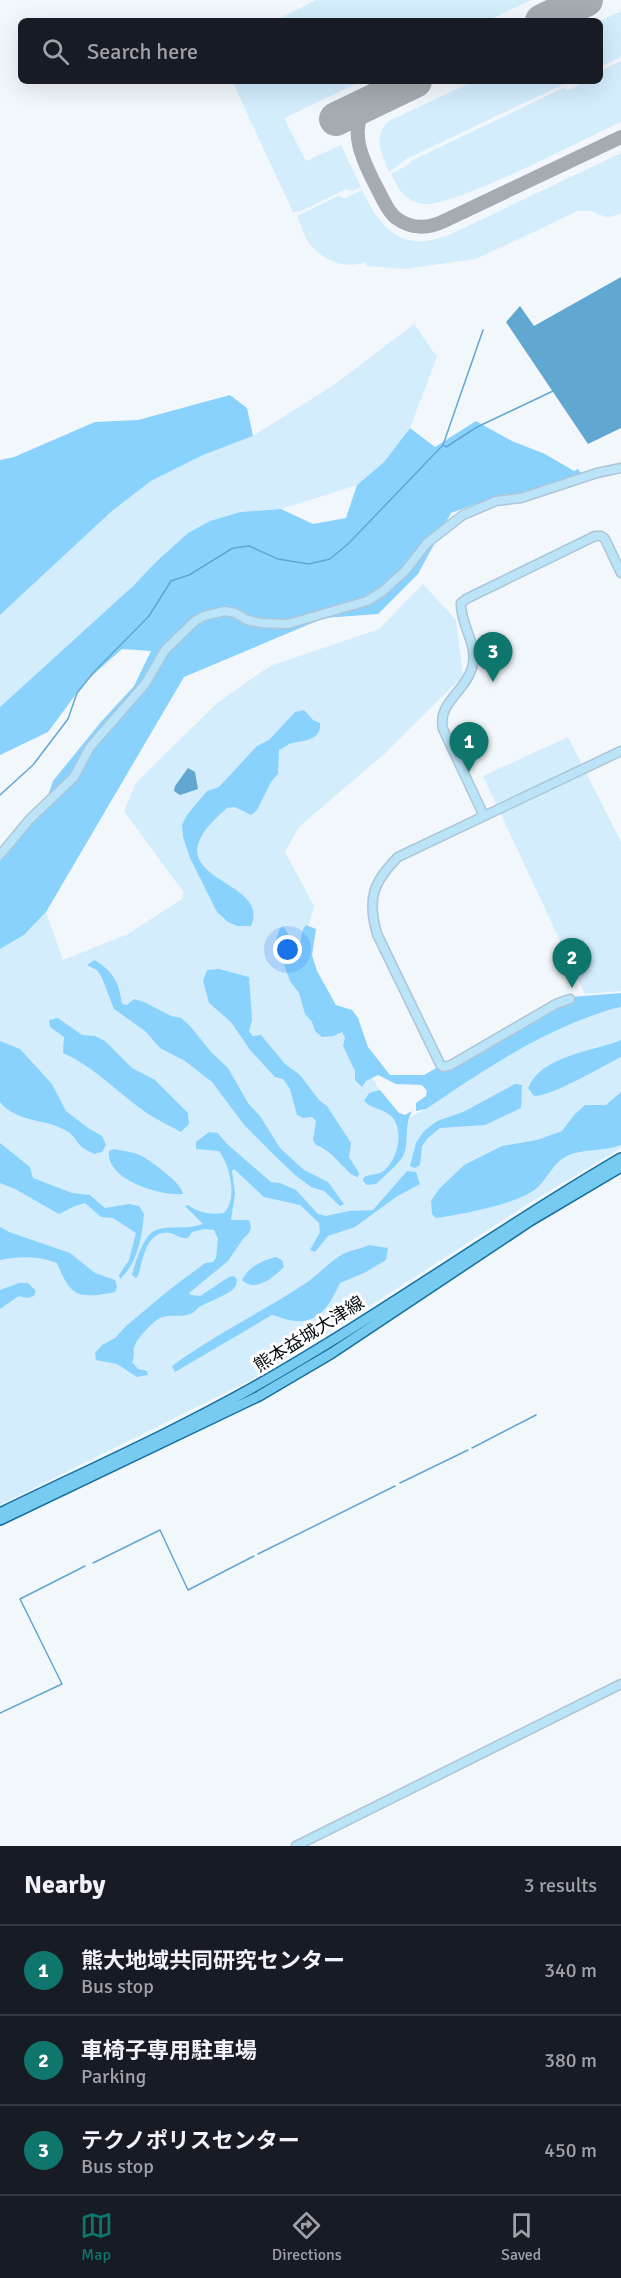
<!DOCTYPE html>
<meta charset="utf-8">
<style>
body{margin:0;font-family:Signika,"Noto Sans JP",sans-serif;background:#20242c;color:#f1f3f6}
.you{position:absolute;left:288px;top:950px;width:21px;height:21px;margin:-15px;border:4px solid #fff;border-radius:50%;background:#1a73e8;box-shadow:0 0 0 9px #1a73e833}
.badge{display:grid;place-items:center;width:39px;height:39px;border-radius:50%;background:#0f766e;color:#fff;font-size:20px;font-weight:700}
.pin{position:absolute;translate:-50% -50px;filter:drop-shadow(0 2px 3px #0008)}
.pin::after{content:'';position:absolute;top:32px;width:21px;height:18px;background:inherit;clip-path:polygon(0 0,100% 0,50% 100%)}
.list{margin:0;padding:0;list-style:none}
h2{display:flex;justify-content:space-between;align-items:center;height:78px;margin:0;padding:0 24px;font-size:26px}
h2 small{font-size:20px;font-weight:400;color:#9ea1a6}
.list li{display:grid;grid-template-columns:39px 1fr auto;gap:18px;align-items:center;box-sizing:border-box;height:90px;padding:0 24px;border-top:2px solid #363941}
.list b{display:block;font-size:22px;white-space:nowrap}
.list p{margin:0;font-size:20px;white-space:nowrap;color:#9ea1a6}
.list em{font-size:20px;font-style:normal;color:#9ea1a6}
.icon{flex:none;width:33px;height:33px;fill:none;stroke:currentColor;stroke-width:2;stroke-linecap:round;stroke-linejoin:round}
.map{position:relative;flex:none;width:621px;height:1846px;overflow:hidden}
.search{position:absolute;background:#171b24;box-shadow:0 6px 24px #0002;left:18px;right:18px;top:18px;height:66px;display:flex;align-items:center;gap:15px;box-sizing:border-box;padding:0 21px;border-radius:9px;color:#9ea1a6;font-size:22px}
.sheet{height:348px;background:#171b24}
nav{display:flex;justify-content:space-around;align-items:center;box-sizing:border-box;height:84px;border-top:2px solid #363941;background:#171b24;font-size:16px;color:#9ea1a6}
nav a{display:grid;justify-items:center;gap:3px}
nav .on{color:#0f766e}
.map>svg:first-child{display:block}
.green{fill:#d3edfd}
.forest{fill:#8ad2fe}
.water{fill:#60a7d1}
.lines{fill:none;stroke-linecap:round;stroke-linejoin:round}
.stream{stroke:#60a7d1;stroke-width:1.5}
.taxiway{stroke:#a5abb0;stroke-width:14}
.runway{stroke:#a5abb0;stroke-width:34}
.secondary-casing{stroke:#acc6d8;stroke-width:11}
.primary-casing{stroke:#15709c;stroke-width:12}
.secondary{stroke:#bbe4f8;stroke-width:8}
.primary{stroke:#77caf0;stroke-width:9}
.labels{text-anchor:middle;stroke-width:6;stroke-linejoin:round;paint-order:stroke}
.street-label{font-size:18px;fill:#050d13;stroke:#fff}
</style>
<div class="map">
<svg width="621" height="1846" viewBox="0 0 621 1846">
<rect width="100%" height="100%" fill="#f2f7fb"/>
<path class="green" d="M 316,0 L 531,0 L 487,21 L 275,21 Z
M 621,11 L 621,57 L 600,67 L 600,21 Z
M 621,61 L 621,122 C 586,138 453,208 423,204 C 405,201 398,189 391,174 L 408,165 L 411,161 L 563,88 L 568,90 L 579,85 L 581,81 L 600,81 L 600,71 Z
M 232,81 L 362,81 L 284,118 L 306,161 L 341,145 L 361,187 L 352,191 L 346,189 L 299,212 L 293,212 Z
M 474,81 L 564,81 L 564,84 L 408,158 L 389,172 C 382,154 372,136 389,121 Z
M 621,153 L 621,213 L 608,218 L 591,211 L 578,211 L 476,259 L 404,269 L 367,266 L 365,262 C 345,270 321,259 309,243 C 303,235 301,224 297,216 L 338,196 L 345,198 L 362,190 C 374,216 392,245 426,241 C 433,240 442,237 449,235 Z
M 414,324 L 437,357 L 410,428 L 384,462 L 357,485 L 281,509 L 240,512 L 210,521 L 188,533 L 158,560 L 133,586 L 0,707 L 0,615 L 112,511 L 151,481 L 203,455 L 253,436 L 334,385 Z
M 423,584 L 456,620 L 463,676 L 383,755 L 299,827 L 285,852 L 314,906 L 301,952 L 302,972 L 401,1122 L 426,1109 L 536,1026 L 621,1002 L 621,1111 L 453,1215 C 481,1208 512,1203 537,1187 C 549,1180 553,1163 566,1157 C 584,1148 603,1152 621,1145 L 621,1148 L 523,1207 L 322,1337 L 249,1381 L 0,1505 L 0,949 L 24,935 L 46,912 L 63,960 L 128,934 L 182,899 L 184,893 L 124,811 L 136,783 L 217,703 L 270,666 L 379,629 Z
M 568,737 L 621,842 L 621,991 L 585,994 L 483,776 Z"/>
<path class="forest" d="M 230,395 L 247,408 L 253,436 L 203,455 L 151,481 L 112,511 L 0,615 L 0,460 L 14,457 L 95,422 L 138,420 Z
M 476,421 L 512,441 L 545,454 L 574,471 L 578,469 L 583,476 L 527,493 L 500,495 L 451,513 L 418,574 L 378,614 L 324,618 L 184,677 L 46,912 L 24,935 L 0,949 L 0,861 L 42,813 L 53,781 L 100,723 L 134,686 L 151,651 L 122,649 L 85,682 L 48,732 L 0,755 L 0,707 L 133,586 L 158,560 L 188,533 L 210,521 L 240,512 L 281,509 L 313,524 L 346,518 L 357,485 L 384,462 L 410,428 L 435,447 Z
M 304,710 L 313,720 L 320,723 C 322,740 304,741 292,743 C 288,744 283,748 279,750 L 278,774 L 271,782 L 257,810 L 251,815 L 235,807 L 227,808 C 140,882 274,876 251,926 L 237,926 L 228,922 L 217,912 L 190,858 L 183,837 L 182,825 L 187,815 L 207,791 L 219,787 L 257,746 L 269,740 L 295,712 Z
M 306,925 L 316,929 L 312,955 L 317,971 L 336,1005 L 352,1010 L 358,1018 L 368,1047 L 390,1075 L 424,1075 L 559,998 L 621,993 L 621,1007 C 604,1010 589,1017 573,1023 C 520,1045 474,1077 426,1109 L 416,1111 L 416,1103 L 426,1096 L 427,1091 L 422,1085 L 396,1084 L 378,1075 L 366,1081 L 362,1087 L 355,1080 L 355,1071 L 343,1046 L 345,1038 L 342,1032 L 333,1036 L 322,1037 L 315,1031 L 312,1022 L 305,1014 L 299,993 L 290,981 L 286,970 L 276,940 L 280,928 L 284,927 L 297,949 C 303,942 299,933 306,925 Z
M 95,960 C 114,973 119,982 122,1004 L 127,1005 L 134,999 L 144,1002 L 171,1016 L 181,1018 L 190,1026 L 211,1052 L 228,1068 L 248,1103 L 260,1116 L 280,1148 L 304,1170 L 328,1182 L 344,1204 L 340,1206 L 324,1191 L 311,1187 L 295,1175 L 274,1155 L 245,1126 L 212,1082 L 185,1061 L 160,1048 L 145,1031 L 114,1009 L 102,978 L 97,970 L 87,965 Z
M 219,969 L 249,977 L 252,1020 L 249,1031 L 253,1036 L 261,1035 L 285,1064 L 300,1075 L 319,1100 L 327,1106 L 351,1143 L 349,1157 L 359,1173 L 358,1177 C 346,1175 336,1152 316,1145 L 313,1140 L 316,1121 L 312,1117 L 303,1118 L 297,1115 L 290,1089 L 283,1079 L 275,1077 L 250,1050 L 231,1022 L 209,1003 L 203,981 L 207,970 Z
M 58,1018 L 82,1035 L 95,1036 L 105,1041 L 132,1068 L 155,1080 L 188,1113 L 189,1124 L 181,1132 C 164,1123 146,1114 132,1102 C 109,1084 90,1065 63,1053 L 64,1037 L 50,1027 L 49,1020 Z
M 621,1040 L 621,1057 C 601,1067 553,1096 534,1096 L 528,1088 C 542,1055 592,1052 621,1040 Z
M 0,1041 L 20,1049 L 52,1084 L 66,1111 L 88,1128 L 102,1136 L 106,1145 L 102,1152 L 94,1154 C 91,1152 85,1150 82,1147 C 75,1141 74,1134 65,1130 C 44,1118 17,1123 0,1102 Z
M 515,1084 L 522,1085 L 521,1108 L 485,1125 L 440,1128 L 428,1138 L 422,1146 L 420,1165 L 415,1168 L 410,1166 L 416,1143 L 424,1131 L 437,1121 L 463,1112 Z
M 380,1090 L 399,1113 L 405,1115 L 412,1111 C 403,1127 410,1143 403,1156 C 397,1166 384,1176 376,1184 L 367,1185 L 363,1181 L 364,1177 C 370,1174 377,1175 382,1172 C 397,1162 405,1132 392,1117 C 383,1108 373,1110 364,1101 L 369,1093 Z
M 621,1092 L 621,1145 C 603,1152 585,1148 567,1156 C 554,1162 548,1178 538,1187 C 520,1204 462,1214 436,1218 L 432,1214 L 431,1201 L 439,1189 L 464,1165 L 502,1146 L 537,1140 L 562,1131 L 574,1115 L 585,1105 L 606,1105 Z
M 209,1132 L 218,1133 L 227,1144 L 271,1182 L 280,1183 L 296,1190 L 318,1214 L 326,1216 L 349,1211 L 373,1210 L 407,1171 L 416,1172 L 420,1184 L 396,1197 L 355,1227 L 328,1236 L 315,1252 L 310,1250 L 320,1232 L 319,1223 L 300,1205 L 264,1197 L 234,1169 L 232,1171 L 235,1193 L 231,1220 L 249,1220 L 251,1227 L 249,1233 L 243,1239 L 228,1261 L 189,1293 L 191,1295 L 200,1296 L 229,1277 L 234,1276 L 237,1280 C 236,1284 237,1285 234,1288 C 230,1294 208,1302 201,1306 C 196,1308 195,1313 190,1314 C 180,1318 168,1313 158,1319 C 150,1325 136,1339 134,1348 C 133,1354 135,1356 132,1362 L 138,1369 L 147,1371 L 148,1375 L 137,1377 L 117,1364 L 96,1360 L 95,1353 L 102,1345 L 115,1338 L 126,1326 L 169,1290 L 205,1263 L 213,1262 L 216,1258 L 218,1239 L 214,1230 L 204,1229 L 192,1232 L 188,1238 C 180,1239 177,1235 170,1233 C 146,1229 143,1260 138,1276 L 136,1278 L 132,1275 C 135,1263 144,1234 156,1230 C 170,1225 188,1230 203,1224 L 185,1206 L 188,1205 C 200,1213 210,1215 224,1213 C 238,1198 230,1166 219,1151 L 196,1149 L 196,1142 Z
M 0,1143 L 30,1167 L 33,1178 L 72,1193 L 90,1195 L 105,1208 L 129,1204 L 139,1206 L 144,1214 C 142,1236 138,1263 120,1279 L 119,1275 L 129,1260 L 136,1233 L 113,1218 L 101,1217 L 85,1203 L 75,1206 L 59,1214 L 15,1189 L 0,1183 Z
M 114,1149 C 123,1151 134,1152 142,1156 C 152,1162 182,1183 183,1194 C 161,1196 105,1180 109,1151 Z
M 0,1227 L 9,1232 L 70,1253 L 95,1273 L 115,1280 L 117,1287 L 115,1292 C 79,1299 71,1298 57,1263 C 39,1256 19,1256 0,1260 Z
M 369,1245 L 388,1248 L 386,1260 L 364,1273 L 340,1283 C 331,1302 321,1323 296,1321 C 288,1321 280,1317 272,1315 L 175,1372 L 172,1366 C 214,1335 262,1312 306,1283 C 319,1274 329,1262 343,1254 C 350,1250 361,1249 369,1245 Z
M 276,1257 L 282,1260 L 284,1267 C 273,1278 255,1293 242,1280 C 248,1267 263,1260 276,1257 Z
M 19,1283 L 28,1283 L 36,1291 L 34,1296 L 27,1298 L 19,1296 L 0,1309 L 0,1290 Z"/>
<path class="water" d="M 621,277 L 621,428 L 588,444 L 506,322 L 520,306 L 534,326 Z
M 188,768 L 195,772 L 198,789 L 180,795 L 174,791 L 175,786 Z"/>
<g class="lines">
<path class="stream" d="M 443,445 L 446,447 L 477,427 L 553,391
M 0,795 L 33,765 L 68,719 L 77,693 L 93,673 L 149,616 L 171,581 L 189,575 L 233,548 L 249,546 L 278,559 L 309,564 L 330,559 L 349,543 L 443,445 L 483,330
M 472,1448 L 536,1415
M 400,1483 L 468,1450
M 258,1554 L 395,1486
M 93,1563 L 160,1530 L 188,1590 L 254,1556
M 0,1713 L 62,1684 L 20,1599 L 85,1566"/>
<path class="taxiway" d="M 370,102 C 344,128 365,165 379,192 C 384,201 388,212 396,218 C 411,229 428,229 444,221 L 621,137"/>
<path class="runway" d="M 542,21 L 586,0
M 336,119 L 415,81"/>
<g class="secondary-casing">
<path id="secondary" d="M 484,816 L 443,729 C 437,703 465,692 472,668 C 479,645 460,625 461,603 L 466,599 L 595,536 L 601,536 L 605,539 L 621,573
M 0,855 L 30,819 L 74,777 L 90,747 L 145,684 L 165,650 L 195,621 L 204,616 L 225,611 L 235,613 L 247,620 L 261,623 L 288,624 L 367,601 L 383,591 L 405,571 L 427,543 L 463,515 L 496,501 L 521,498 L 597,473 L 621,468
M 570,999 L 556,1004 L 451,1065 L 443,1067 L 440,1064 L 377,934 C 367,899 373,882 398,857 L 621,751
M 296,1846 L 621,1684"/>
</g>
<g class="primary-casing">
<path id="primary" d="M 0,1513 C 84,1472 170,1434 252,1388 C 378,1317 496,1231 621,1158
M 0,1520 L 259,1396 L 332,1353 L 530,1221 L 621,1167"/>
</g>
<use href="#secondary" class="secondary"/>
<use href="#primary" class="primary"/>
</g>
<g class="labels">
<g class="street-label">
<text transform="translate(309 1334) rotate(-32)" y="6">熊本益城大津線</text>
</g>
</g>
</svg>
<div class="you"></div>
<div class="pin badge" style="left:469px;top:772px">1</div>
<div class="pin badge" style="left:572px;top:988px">2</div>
<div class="pin badge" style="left:493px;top:682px">3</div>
<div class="search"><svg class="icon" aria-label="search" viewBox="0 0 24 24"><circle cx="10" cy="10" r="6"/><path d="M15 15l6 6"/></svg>Search here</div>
</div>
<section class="sheet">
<h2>Nearby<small>3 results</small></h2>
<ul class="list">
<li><span class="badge">1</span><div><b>熊大地域共同研究センター</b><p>Bus stop</p></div><em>340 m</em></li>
<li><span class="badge">2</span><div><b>車椅子専用駐車場</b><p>Parking</p></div><em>380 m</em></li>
<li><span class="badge">3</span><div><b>テクノポリスセンター</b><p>Bus stop</p></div><em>450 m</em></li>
</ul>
</section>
<nav>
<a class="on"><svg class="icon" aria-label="map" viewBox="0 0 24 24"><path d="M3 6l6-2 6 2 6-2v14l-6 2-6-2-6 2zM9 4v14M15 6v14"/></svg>Map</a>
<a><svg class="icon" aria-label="directions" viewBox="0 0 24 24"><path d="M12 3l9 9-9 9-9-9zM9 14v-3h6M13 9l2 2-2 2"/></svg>Directions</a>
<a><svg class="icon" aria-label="saved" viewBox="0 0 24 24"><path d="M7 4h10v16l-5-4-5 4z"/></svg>Saved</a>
</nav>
